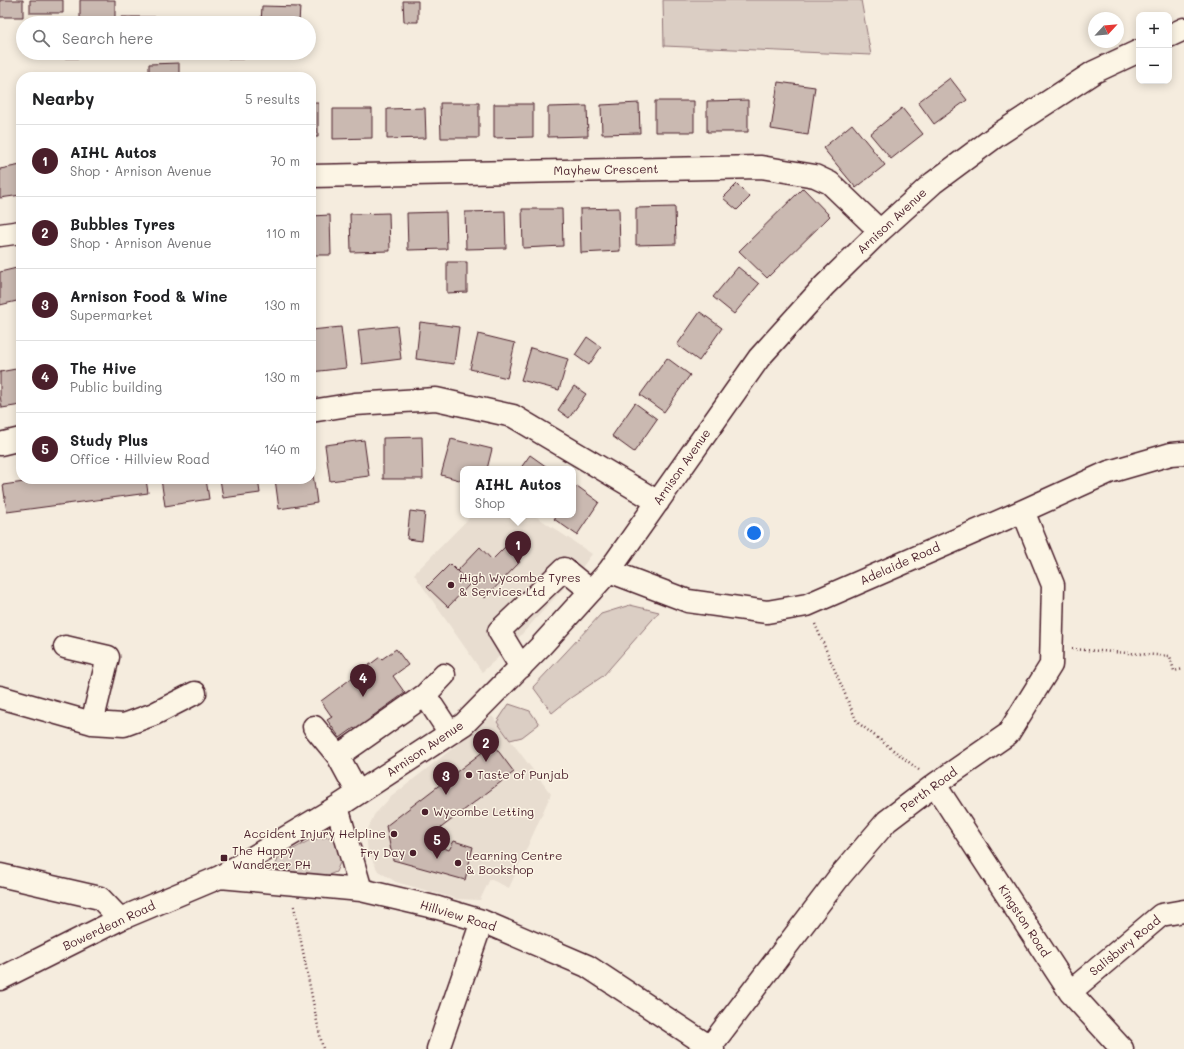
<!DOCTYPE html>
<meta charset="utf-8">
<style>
body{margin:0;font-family:Mali,sans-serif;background:#f2f2f2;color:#202124}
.controls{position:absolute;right:12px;top:12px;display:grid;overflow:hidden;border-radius:8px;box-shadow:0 2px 10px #0003}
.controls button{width:36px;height:36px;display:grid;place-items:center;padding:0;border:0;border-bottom:1px solid #e0e0e0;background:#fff;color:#202124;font:20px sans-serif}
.compass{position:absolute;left:1088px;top:12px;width:36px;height:36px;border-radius:50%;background:#fff;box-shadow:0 2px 10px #0003;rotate:64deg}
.you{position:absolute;left:754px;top:533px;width:14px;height:14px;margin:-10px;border:3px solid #fff;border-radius:50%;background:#1a73e8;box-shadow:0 0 0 6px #1a73e833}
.badge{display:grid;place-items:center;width:26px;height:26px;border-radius:50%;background:#4a1f2b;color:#fff;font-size:13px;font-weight:700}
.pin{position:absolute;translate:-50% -33px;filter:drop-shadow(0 1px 2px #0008)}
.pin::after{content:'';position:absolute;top:21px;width:14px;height:12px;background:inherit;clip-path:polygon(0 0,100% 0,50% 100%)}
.popup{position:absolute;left:460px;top:466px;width:116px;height:52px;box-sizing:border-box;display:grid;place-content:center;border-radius:8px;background:#fff;filter:drop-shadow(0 1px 3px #0005);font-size:13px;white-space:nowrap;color:#757577}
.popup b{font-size:15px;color:#202124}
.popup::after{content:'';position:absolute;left:50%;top:100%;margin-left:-8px;border:8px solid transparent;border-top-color:#fff}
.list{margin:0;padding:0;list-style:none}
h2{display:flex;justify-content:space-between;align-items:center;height:52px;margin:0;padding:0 16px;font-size:17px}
h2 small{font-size:13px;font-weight:400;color:#757577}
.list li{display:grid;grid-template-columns:26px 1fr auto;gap:12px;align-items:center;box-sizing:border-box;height:72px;padding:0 16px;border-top:1px solid #e0e0e0}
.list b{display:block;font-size:15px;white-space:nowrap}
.list p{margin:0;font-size:13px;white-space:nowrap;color:#757577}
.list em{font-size:13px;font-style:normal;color:#757577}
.icon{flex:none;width:22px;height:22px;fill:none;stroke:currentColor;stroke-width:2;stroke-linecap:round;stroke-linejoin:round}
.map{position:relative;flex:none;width:1184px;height:1049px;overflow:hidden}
.search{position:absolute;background:#fff;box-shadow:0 2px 10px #0003;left:16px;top:16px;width:300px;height:44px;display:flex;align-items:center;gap:10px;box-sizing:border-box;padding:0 14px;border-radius:22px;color:#757577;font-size:15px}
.panel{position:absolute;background:#fff;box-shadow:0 2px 10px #0003;left:16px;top:72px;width:300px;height:412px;border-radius:16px}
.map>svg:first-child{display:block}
.built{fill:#e8ddd0}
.green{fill:#dbcec4;stroke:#927678}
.building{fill:#cab9b1;stroke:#4a1f2b}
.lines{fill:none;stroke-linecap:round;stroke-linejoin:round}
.minor-casing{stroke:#4a1f2b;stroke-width:25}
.path{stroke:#4a1f2b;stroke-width:2.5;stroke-dasharray:1 3;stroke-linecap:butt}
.minor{stroke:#fcf5e5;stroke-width:22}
.poi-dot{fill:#4a1f2b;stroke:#fcf5e5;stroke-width:1.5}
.labels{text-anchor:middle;stroke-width:3;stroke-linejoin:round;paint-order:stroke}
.street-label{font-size:12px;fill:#4a1f2b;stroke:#fcf5e5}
.poi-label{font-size:12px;fill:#4a1f2b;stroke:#fcf5e5;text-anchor:start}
</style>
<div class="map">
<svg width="1184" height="1049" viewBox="0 0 1184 1049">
<rect width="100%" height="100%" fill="#f5ecde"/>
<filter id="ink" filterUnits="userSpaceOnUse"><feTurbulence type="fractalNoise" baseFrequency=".025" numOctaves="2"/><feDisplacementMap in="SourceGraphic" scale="8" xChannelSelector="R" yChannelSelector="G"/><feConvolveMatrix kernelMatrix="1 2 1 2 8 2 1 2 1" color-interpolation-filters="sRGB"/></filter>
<g filter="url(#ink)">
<path class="built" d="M 472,515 L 534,515 L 592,554 L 581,569 L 511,646 L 482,672 L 414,574 Z
M 492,716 L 551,794 L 509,888 L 490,879 L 480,900 L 457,899 L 396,882 L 378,871 L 368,852 L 366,834 L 374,815 L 391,797 L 448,752 Z"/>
<path class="green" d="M 663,0 L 861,0 L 871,55 L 664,46 Z
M 630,605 L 659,612 L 603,676 L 569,699 L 552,713 L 533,687 L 566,652 L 601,614 Z
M 509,704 L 530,711 L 539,724 L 522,737 L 510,740 L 497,722 Z
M 329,837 L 335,838 L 342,858 L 336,872 L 326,876 L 283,874 L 279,871 L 276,864 L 279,857 L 310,840 Z"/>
<path class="building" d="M 0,0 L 23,0 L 23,17 L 0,17 Z
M 30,0 L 63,0 L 63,13 L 30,13 Z
M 80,0 L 115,0 L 115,20 L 80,20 Z
M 403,1 L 418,1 L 418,22 L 404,22 Z
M 262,6 L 300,7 L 299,23 L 261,23 Z
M 121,17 L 156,17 L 156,23 L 121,23 Z
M 173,17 L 207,17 L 207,23 L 173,23 Z
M 57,53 L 88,53 L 88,58 L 57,58 Z
M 228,53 L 244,53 L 244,59 L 228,59 Z
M 179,63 L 179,77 L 149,77 L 149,64 Z
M 950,78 L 967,100 L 934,124 L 918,102 Z
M 778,82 L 815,87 L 808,135 L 771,129 Z
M 748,100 L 748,132 L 707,132 L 707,101 Z
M 655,101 L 694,101 L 694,132 L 655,132 Z
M 311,103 L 318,103 L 318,137 L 311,137 Z
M 440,103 L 479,103 L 479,138 L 441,138 Z
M 639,103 L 640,133 L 602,134 L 601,105 Z
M 494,104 L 533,104 L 533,137 L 494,138 Z
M 587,106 L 588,136 L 548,137 L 548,107 Z
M 425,108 L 426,138 L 387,139 L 387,109 Z
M 902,108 L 923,134 L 891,159 L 870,134 Z
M 333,109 L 372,109 L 372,138 L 333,139 Z
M 852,124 L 885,165 L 856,188 L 823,148 Z
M 21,165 L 21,195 L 0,198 L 0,169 Z
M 737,184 L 750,197 L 737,210 L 723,198 Z
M 803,188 L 830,216 L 767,278 L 739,251 Z
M 675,207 L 676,244 L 636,245 L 636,208 Z
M 619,208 L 620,251 L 581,253 L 580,209 Z
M 522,209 L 562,209 L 563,246 L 523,248 Z
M 505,211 L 506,248 L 466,249 L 465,212 Z
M 446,212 L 447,249 L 408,250 L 407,213 Z
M 389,213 L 390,251 L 351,252 L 350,214 Z
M 330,215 L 331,255 L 311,255 L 311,216 Z
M 447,262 L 467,262 L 467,292 L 447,293 Z
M 21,267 L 21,300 L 0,305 L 0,272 Z
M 738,267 L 759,284 L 734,314 L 713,297 Z
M 700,312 L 722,328 L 699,361 L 677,345 Z
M 420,322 L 459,327 L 454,364 L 416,359 Z
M 397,326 L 401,359 L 362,364 L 358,330 Z
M 341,327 L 346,368 L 311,372 L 311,330 Z
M 478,334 L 515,343 L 507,378 L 470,369 Z
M 587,337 L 601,347 L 589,365 L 575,355 Z
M 531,348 L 568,359 L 559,390 L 521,380 Z
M 667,358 L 690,375 L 664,412 L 640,395 Z
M 21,368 L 21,405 L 2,408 L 0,396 L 0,372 Z
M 574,386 L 586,394 L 569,418 L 558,410 Z
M 635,403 L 657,419 L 634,452 L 612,436 Z
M 422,437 L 423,479 L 383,479 L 383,438 Z
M 451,439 L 492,449 L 487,469 L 463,469 L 463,481 L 441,475 Z
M 364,440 L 369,476 L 330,481 L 325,445 Z
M 530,455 L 547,467 L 545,469 L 520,469 Z
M 311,460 L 317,503 L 279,509 L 275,479 L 311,479 Z
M 45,479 L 146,479 L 148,493 L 7,512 L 3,485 Z
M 161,479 L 206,479 L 209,499 L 165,506 Z
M 220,479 L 258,479 L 260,493 L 223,498 Z
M 577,486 L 599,502 L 577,535 L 554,519 L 557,515 L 573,515 L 573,492 Z
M 410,511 L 425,513 L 422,541 L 407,539 Z
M 480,547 L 492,560 L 505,547 L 520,562 L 485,598 L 457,571 Z
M 450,564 L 470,584 L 448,607 L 427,587 Z
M 396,649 L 408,665 L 393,676 L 405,693 L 370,718 L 374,721 L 357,733 L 354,728 L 340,738 L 327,720 L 332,717 L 321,701 L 380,657 L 382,659 Z
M 493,744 L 514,772 L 425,840 L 449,850 L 454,841 L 473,847 L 465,880 L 393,860 L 386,826 Z"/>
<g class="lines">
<g class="minor-casing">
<path id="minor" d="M 1169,36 L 1184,29
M 311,176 L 761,167 L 815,176 L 830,183 L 880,231
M 0,235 L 21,232
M 311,411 L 355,404 L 436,399 L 513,416 L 658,502
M 0,444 L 21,439
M 609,571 L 688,601 L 767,612 L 807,605 L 1023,511 L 1109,472 L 1171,454 L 1184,453
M 65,647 L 108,657 L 92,723
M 521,667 L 499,631 L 564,569 L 591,591
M 425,695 L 444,675
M 0,697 L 92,723 L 124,725 L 154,714 L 195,693
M 314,727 L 338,756
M 935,785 L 1070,992 L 1122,1049
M 358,793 L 338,756 L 425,695 L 450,733
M 337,807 L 361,890
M 0,875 L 100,898 L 120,919
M 220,877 L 361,890 L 438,908 L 482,921 L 587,966 L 713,1049
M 0,979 L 120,919 L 220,877 L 337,807 L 464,724 L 540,647 L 609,571 L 759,358 L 824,286 L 880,231 L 933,183 L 999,134 L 1094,72 L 1139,51
M 1070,992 L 1161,915 L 1184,911
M 710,1047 L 840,876 L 887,821 L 937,783 L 1008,734 L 1051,665 L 1053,585 L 1023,511
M 438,1049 L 482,921"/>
</g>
<path class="path" d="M 815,624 L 857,722 L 919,770
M 1072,649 L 1170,656 L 1174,671 L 1184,669
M 294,906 L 316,1017 L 323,1049"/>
<use href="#minor" class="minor"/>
</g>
</g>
<g class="poi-dot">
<circle cx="451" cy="585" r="4"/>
<circle cx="469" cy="775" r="4"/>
<circle cx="425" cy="812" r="4"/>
<circle cx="394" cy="834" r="4"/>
<circle cx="413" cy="853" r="4"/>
<rect x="220" y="854" width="8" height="8" rx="2"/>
<circle cx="458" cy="863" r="4"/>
</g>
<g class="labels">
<g class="street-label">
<text transform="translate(606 170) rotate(-1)" y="4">Mayhew Crescent</text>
<text transform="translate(892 221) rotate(-43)" y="4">Arnison Avenue</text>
<text transform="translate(682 467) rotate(-55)" y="4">Arnison Avenue</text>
<text transform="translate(900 564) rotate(-24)" y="4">Adelaide Road</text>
<text transform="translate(425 749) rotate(-34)" y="4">Arnison Avenue</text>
<text transform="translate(929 790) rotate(-36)" y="4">Perth Road</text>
<text transform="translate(458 916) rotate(17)" y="4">Hillview Road</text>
<text transform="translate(1024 921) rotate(57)" y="4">Kingston Road</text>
<text transform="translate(109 926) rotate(-25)" y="4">Bowerdean Road</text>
<text transform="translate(1125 946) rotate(-39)" y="4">Salisbury Road</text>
</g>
<g class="poi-label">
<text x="459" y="582">High Wycombe Tyres<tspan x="459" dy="14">&amp; Services Ltd</tspan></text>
<text x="477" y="779">Taste of Punjab</text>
<text x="433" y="816">Wycombe Letting</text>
<text x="386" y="838" text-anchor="end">Accident Injury Helpline</text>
<text x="232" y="855">The Happy<tspan x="232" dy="14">Wanderer PH</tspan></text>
<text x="405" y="857" text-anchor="end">Fry Day</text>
<text x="466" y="860">Learning Centre<tspan x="466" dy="14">&amp; Bookshop</tspan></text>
</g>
</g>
</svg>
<div class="controls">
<button>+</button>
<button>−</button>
</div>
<svg class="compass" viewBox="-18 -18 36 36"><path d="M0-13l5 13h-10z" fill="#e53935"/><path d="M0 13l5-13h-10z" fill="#757577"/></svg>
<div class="you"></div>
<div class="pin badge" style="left:518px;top:564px">1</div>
<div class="popup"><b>AIHL Autos</b>Shop</div>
<div class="pin badge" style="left:486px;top:762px">2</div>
<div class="pin badge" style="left:446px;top:795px">3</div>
<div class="pin badge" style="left:363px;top:697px">4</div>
<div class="pin badge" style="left:437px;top:859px">5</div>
<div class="search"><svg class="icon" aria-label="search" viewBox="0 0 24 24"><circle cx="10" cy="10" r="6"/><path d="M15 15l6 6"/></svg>Search here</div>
<section class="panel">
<h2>Nearby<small>5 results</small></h2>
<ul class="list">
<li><span class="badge">1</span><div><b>AIHL Autos</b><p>Shop · Arnison Avenue</p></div><em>70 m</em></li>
<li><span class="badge">2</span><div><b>Bubbles Tyres</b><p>Shop · Arnison Avenue</p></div><em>110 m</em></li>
<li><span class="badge">3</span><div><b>Arnison Food &amp; Wine</b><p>Supermarket</p></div><em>130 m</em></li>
<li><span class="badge">4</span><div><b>The Hive</b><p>Public building</p></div><em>130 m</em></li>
<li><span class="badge">5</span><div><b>Study Plus</b><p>Office · Hillview Road</p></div><em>140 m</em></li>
</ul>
</section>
</div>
